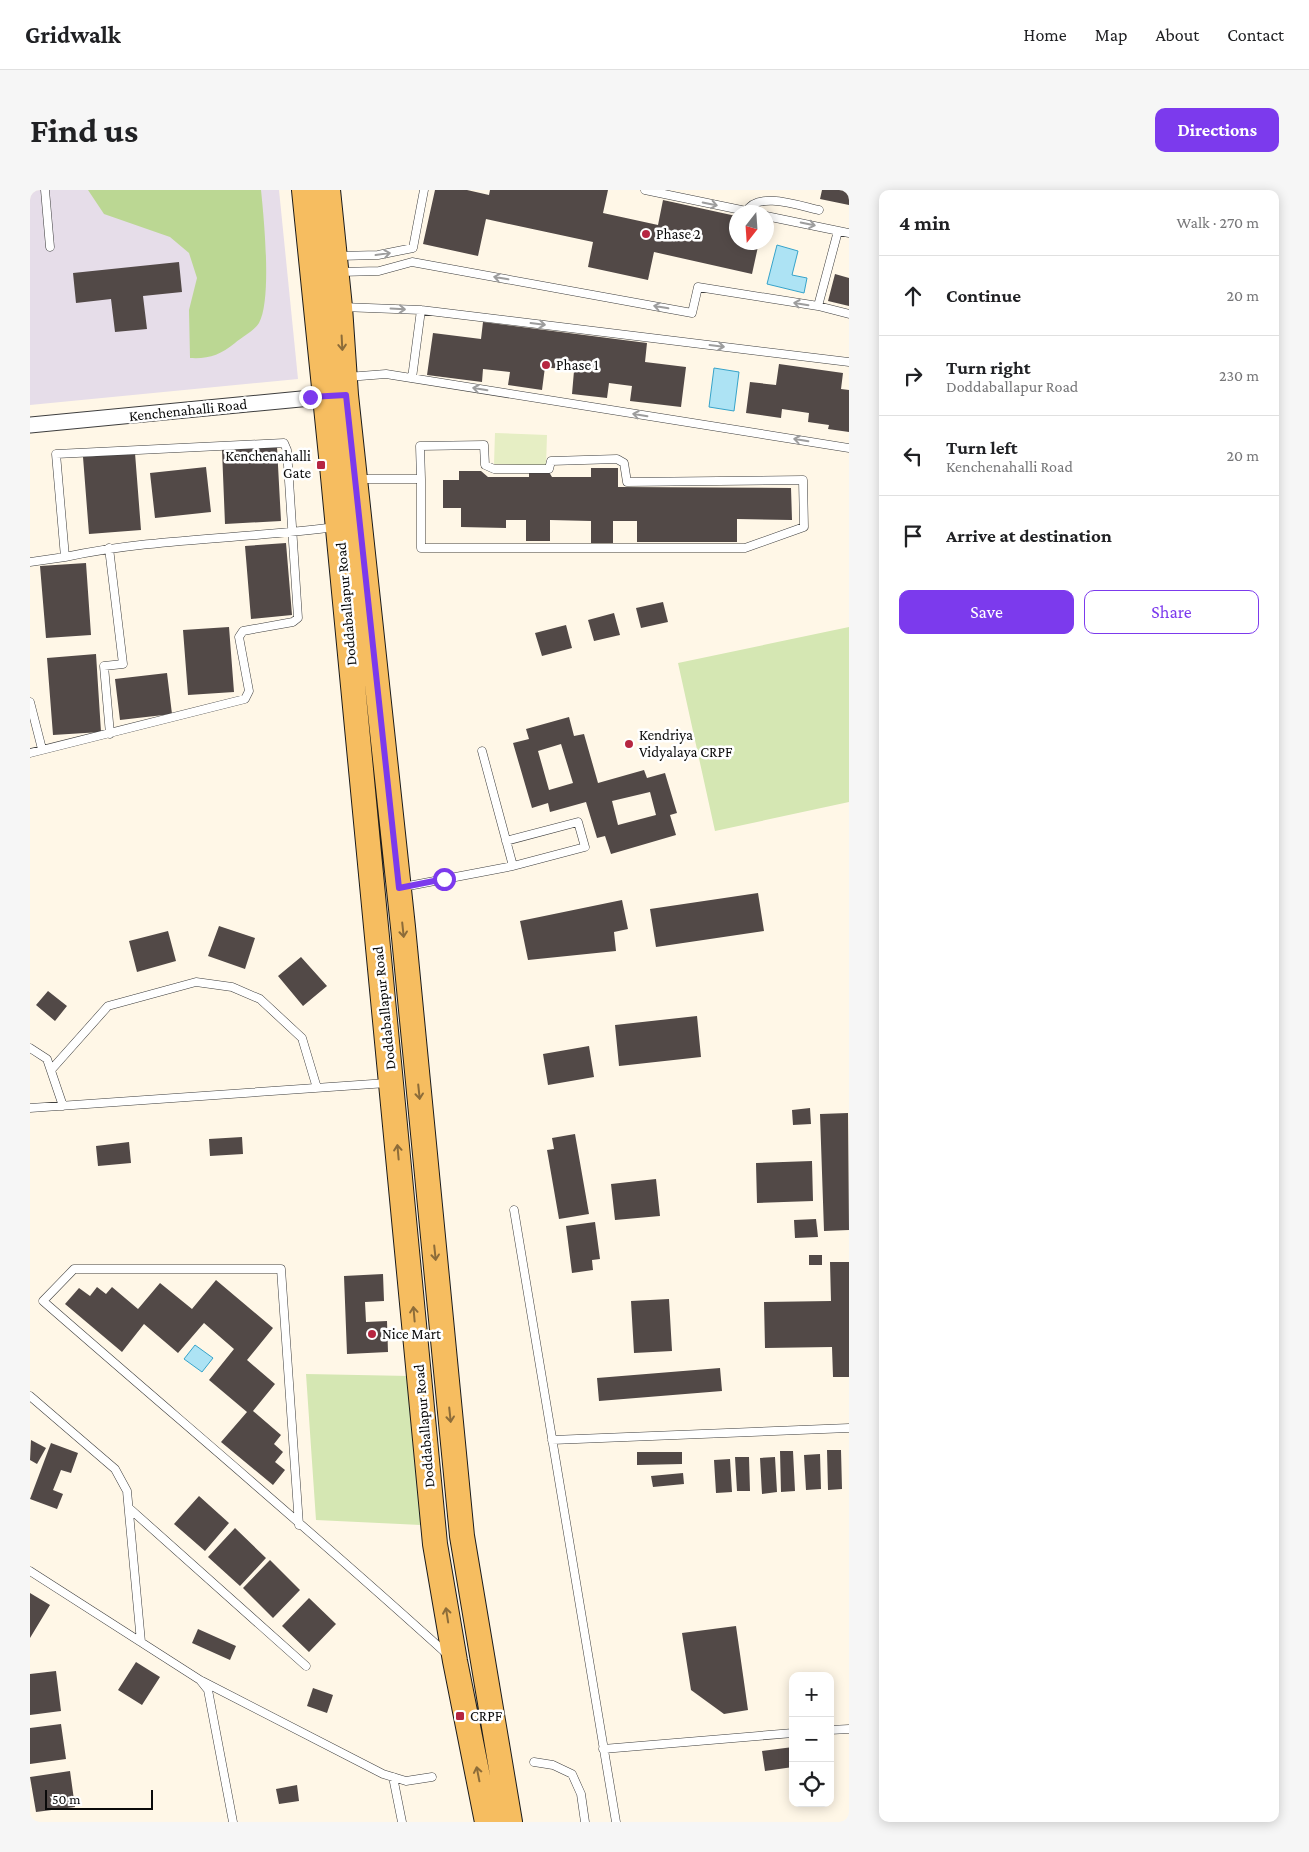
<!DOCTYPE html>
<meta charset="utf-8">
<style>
body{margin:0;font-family:"Crimson Pro",serif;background:#f6f6f6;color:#202124}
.controls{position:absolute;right:15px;bottom:15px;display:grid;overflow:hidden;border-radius:10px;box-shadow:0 2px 12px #0003}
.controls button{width:45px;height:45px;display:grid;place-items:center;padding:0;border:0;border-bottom:1px solid #e0e0e0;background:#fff;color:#202124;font:25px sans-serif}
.compass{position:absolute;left:699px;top:15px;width:45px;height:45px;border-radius:50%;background:#fff;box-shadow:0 2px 12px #0003;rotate:197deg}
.scale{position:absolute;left:15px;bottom:12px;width:108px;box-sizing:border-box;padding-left:5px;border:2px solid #0a0a0a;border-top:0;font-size:14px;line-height:18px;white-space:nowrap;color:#0a0a0a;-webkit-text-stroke:4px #fff;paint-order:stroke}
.stop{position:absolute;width:15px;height:15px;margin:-11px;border:4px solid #7c3aed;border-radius:50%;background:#fff}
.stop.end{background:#7c3aed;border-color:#fff;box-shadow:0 1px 5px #0008}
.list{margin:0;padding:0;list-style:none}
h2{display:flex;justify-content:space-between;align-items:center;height:65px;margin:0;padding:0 20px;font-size:21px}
h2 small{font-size:16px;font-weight:400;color:#757577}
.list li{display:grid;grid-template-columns:32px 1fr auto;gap:15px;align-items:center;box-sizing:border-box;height:80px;padding:0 20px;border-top:1px solid #e0e0e0}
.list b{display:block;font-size:19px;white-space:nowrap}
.list p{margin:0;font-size:16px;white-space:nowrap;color:#757577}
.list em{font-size:16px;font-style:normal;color:#757577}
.actions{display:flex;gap:10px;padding:15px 20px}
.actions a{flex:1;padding:11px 0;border:1px solid #7c3aed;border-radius:10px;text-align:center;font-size:18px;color:#7c3aed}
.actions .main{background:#7c3aed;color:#fff}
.icon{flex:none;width:28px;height:28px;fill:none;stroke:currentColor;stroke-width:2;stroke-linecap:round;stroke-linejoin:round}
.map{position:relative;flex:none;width:819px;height:1632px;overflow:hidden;border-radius:10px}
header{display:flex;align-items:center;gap:30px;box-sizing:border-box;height:70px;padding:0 25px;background:#fff;border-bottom:1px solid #e0e0e0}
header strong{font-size:24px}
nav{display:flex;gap:28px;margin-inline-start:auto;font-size:18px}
.intro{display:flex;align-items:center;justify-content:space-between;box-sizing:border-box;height:120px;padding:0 30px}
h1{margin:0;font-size:35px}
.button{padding:12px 22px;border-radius:10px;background:#7c3aed;color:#fff;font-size:18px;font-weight:700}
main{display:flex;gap:30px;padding:0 30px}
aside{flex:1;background:#fff;border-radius:10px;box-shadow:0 2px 12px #0003}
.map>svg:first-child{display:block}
.industrial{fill:#e6dde9}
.green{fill:#d5e7b3}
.forest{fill:#bbd793}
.pitch{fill:#e6eec4}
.water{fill:#ade3f4;stroke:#36a3ca}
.building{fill:#524947;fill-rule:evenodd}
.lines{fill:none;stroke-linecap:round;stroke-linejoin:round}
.lane-casing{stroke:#3d3d3d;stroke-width:9}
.street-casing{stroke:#3d3d3d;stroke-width:17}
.primary-casing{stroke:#1b1b1b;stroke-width:26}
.lane{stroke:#fff;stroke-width:8}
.street{stroke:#fff;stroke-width:15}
.primary{stroke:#f6bd60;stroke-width:24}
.oneway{stroke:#9d9d9d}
.oneway2{stroke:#8c6c39}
.route{stroke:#7c3aed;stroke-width:6}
.poi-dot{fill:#b62641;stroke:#fff;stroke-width:2}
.labels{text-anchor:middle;stroke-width:5;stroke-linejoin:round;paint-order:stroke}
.poi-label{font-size:15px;fill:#0a0a0a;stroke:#fff;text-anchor:start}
.street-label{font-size:15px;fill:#0a0a0a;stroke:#fff}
</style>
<header>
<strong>Gridwalk</strong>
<nav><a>Home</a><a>Map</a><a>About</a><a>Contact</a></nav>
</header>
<div class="intro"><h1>Find us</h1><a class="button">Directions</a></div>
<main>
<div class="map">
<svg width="819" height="1632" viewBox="0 0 819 1632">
<rect width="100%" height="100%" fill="#fff7e7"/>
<path class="industrial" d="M 0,0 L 249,0 L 268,189 L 0,215 Z"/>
<path class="green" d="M 819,437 L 819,612 L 685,641 L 648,473 Z
M 276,1184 L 380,1186 L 391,1335 L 286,1330 Z"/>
<path class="forest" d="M 58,0 L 231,0 C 234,28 242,110 229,133 C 224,141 212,147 205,153 C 190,165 179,169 160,168 L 159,120 L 167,88 L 159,63 L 140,47 L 74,24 Z"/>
<path class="pitch" d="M 465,243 L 517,245 L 516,276 L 464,274 Z"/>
<path class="water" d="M 747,55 L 768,61 L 762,85 L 777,88 L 774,103 L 737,94 Z
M 684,178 L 709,182 L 704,221 L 679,217 Z
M 165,1155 L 183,1168 L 172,1182 L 154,1169 Z"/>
<path class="building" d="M 405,0 L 437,0 L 459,5 L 460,0 L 578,0 L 573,23 L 628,35 L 633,10 L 706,26 L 706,52 L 729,52 L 722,84 L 624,62 L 618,90 L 558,77 L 563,52 L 456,29 L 448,66 L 393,54 Z
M 792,0 L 819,0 L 819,15 L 790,9 Z
M 149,72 L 152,102 L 113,106 L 117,139 L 85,142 L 81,109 L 46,113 L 43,83 Z
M 805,84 L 819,88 L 819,116 L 798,111 Z
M 453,132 L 617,153 L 615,172 L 656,177 L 651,217 L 600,211 L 602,196 L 579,193 L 577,208 L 542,204 L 544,181 L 515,177 L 512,200 L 478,195 L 480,182 L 453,179 L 452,192 L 397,185 L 403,143 L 451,149 Z
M 749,174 L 813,183 L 811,199 L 819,200 L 819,242 L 798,239 L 799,235 L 778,232 L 779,223 L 752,219 L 751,228 L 716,223 L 720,192 L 746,195 Z
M 247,257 L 251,331 L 195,334 L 192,260 Z
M 105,263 L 111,340 L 59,344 L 53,267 Z
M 176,277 L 181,322 L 125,328 L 120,283 Z
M 561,278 L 588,278 L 588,297 L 761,298 L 762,330 L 707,329 L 707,352 L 607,352 L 607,331 L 583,331 L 583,353 L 561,353 L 561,331 L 520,330 L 520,351 L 496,351 L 496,330 L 476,330 L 476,338 L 431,337 L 431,318 L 413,318 L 413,290 L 429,290 L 429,281 L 451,281 L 458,287 L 499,287 L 499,281 L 519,282 L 522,287 L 561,287 Z
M 256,353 L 262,425 L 221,429 L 215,356 Z
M 56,373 L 61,445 L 16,448 L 10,376 Z
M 633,412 L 638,432 L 611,438 L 606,418 Z
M 584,423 L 590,445 L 564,451 L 558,430 Z
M 536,435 L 542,458 L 512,466 L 505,443 Z
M 199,437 L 204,502 L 158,505 L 153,440 Z
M 66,464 L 71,542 L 23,545 L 17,468 Z
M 137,483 L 142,524 L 90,530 L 85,489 Z
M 539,527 L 544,546 L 554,544 L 568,593 L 614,580 L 617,588 L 635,583 L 647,623 L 640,625 L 646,645 L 581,664 L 575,646 L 567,648 L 556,612 L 520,622 L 518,613 L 502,618 L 483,553 L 499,549 L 496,539 ZM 531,554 L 543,593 L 519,600 L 508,561 ZM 620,602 L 626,625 L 588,635 L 582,611 Z
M 728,703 L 734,741 L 626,757 L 620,719 Z
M 592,710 L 598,739 L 584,742 L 586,761 L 498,770 L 490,731 Z
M 189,736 L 225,748 L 215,779 L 178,766 Z
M 138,741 L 146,771 L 107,782 L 99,751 Z
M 271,767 L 297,796 L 273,816 L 248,786 Z
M 18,801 L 37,816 L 25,831 L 6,815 Z
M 667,826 L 671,867 L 589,876 L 585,835 Z
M 559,856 L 564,887 L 518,895 L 513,864 Z
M 780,918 L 781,934 L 763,935 L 762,920 Z
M 818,923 L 819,1040 L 794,1041 L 790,924 Z
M 545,944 L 559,1024 L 529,1029 L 517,960 L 524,959 L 522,948 Z
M 212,947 L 213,964 L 180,966 L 179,949 Z
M 99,952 L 101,973 L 68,976 L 66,956 Z
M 782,971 L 783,1011 L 727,1013 L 726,973 Z
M 626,989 L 630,1026 L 585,1030 L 581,994 Z
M 786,1029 L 788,1047 L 765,1048 L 764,1030 Z
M 565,1032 L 570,1069 L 562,1070 L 563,1080 L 542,1083 L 536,1036 Z
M 779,1065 L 792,1065 L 792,1075 L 779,1075 Z
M 800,1072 L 819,1072 L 819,1187 L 803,1187 L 802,1157 L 735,1158 L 734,1112 L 801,1111 Z
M 353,1084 L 354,1111 L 335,1112 L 336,1132 L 357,1131 L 358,1162 L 317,1164 L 314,1086 Z
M 186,1090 L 243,1138 L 217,1170 L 245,1194 L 223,1221 L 251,1245 L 244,1254 L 253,1262 L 245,1272 L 255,1280 L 243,1295 L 191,1252 L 217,1222 L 179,1190 L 204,1159 L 174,1133 L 148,1163 L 114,1134 L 92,1162 L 35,1114 L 49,1098 L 60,1106 L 67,1097 L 76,1104 L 82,1097 L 108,1119 L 130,1093 L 162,1119 Z
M 639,1109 L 642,1161 L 604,1163 L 601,1111 Z
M 690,1178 L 692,1201 L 569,1211 L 567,1188 Z
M 1,1250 L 16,1258 L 7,1274 L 0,1270 Z
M 21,1253 L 48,1263 L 41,1283 L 31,1280 L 23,1300 L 33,1304 L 27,1319 L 0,1309 Z
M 797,1260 L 811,1260 L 812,1299 L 798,1300 Z
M 750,1261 L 763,1261 L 765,1301 L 751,1302 Z
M 607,1262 L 652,1262 L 652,1274 L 607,1275 Z
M 790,1264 L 791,1299 L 776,1300 L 774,1265 Z
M 705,1267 L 719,1267 L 720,1301 L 707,1301 Z
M 745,1267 L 747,1302 L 732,1304 L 730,1268 Z
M 700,1269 L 702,1302 L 686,1303 L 684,1270 Z
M 653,1283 L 654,1294 L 623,1297 L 621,1286 Z
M 169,1306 L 199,1333 L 175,1361 L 144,1334 Z
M 205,1338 L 236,1368 L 210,1396 L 178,1367 Z
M 240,1370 L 270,1400 L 243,1428 L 213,1398 Z
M 0,1403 L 20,1415 L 0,1448 Z
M 279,1408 L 306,1434 L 279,1462 L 252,1436 Z
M 706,1436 L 718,1520 L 694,1524 L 661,1500 L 652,1443 Z
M 168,1439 L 206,1456 L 200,1470 L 162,1453 Z
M 106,1472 L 130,1487 L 112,1515 L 88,1500 Z
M 26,1481 L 31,1521 L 0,1525 L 0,1484 Z
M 283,1498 L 303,1505 L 297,1523 L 277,1516 Z
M 31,1534 L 36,1569 L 0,1574 L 0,1538 Z
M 763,1557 L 763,1577 L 735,1581 L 732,1561 Z
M 40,1581 L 45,1617 L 6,1622 L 0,1587 Z
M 267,1595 L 269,1611 L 249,1614 L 246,1599 Z"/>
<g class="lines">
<g class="lane-casing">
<path id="lane" d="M 15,0 L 20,57
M 615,0 L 721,22
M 716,22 C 727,0 770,16 789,20
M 736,26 L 819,43
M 309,66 L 348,65 L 383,58 L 394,0
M 310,82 L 349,81 L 382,72 L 662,123 L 668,97 L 788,116 L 819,124
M 788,116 L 808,41
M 312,117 L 391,120 L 819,172
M 317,187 L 356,184 L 819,258
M 382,188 L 391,120
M 329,289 L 391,289 L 391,358 L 715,358 L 774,337 L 773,290 L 597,292 L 594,273 L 587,269 L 521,271 L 519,279 L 464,279 L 455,275 L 454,255 L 390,256 L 391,289
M 79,358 L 93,474 L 74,476 L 80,544
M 0,372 L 35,367
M 0,512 L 12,559
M 452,561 L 483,676
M 0,563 L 215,509 L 219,501 L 209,447 L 213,441 L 263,432 L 268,428 L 257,260 L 254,253 L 26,264 L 35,367 C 124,348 215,349 305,337
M 373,697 L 483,676 L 555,657 L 548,632 L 476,651
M 0,858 L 17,869 L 33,916
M 21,880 L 78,816 L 166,792 L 202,797 L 230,809 L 272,848 L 287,898
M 0,918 L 357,893
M 484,1020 L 586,1632
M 0,1206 L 85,1279 L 97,1301 L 111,1452
M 522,1250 L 819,1238
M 99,1318 L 276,1476
M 269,1335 L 251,1079 L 44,1079 L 13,1111 C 148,1229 285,1344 418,1465
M 0,1381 L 170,1490 L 178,1500 L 203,1632
M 172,1491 L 353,1584 L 376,1591 L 402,1587
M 800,1540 L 819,1539
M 573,1559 L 763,1543
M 504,1572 L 523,1575 L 542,1584 L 551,1604 L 555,1632
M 363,1587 L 372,1632"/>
</g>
<g class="street-casing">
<path id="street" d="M 0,235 L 302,206"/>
</g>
<g class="primary-casing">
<path id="primary" d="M 274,0 L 302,276 L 405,1354 L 425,1471 L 457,1632
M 298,0 L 310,117 L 316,205 L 373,737 L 432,1346 L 480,1632"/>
</g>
<use href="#lane" class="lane"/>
<use href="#street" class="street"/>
<use href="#primary" class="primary"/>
</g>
<defs><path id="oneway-shaft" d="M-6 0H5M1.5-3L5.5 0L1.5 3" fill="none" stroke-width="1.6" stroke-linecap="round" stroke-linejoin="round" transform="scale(1.25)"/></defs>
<g class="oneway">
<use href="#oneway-shaft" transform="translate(680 14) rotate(12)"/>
<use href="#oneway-shaft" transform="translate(778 34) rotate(12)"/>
<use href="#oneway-shaft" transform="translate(353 64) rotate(-8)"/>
<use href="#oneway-shaft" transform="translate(471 88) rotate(-170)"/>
<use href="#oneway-shaft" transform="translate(771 114) rotate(-171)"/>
<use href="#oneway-shaft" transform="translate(631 117) rotate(-170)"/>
<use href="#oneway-shaft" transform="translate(368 119) rotate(3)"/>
<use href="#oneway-shaft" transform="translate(508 134) rotate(7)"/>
<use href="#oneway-shaft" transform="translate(687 156) rotate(7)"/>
<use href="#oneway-shaft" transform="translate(450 199) rotate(-171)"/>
<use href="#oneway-shaft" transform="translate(610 225) rotate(-171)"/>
<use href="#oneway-shaft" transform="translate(771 250) rotate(-171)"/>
</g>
<g class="oneway2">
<use href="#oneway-shaft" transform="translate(312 153) rotate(87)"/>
<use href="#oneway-shaft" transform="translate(373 740) rotate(84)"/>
<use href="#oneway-shaft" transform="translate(389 902) rotate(84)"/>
<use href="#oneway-shaft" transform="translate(368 962) rotate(-95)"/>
<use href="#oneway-shaft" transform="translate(405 1063) rotate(84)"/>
<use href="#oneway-shaft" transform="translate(384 1124) rotate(-95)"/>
<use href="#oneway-shaft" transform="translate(420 1225) rotate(84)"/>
<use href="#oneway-shaft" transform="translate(417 1425) rotate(-99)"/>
<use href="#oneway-shaft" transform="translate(448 1584) rotate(-101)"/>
</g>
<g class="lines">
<path class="route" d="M 280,207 L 316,205 L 369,698 L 414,689"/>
</g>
<g class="poi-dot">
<circle cx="616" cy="44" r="5"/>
<circle cx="516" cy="175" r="5"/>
<rect x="286" y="270" width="10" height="10" rx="2.5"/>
<circle cx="599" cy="554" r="5"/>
<circle cx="342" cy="1144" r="5"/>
<rect x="425" y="1521" width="10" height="10" rx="2.5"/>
</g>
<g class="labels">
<g class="poi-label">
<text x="626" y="49">Phase 2</text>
<text x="526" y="180">Phase 1</text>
<text x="281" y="271" text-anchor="end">Kenchenahalli<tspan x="281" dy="17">Gate</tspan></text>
<text x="609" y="550">Kendriya<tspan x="609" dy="17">Vidyalaya CRPF</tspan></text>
<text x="352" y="1149">Nice Mart</text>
<text x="440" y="1531">CRPF</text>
</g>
<g class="street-label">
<text transform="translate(158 220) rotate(-6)" y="5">Kenchenahalli Road</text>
<text transform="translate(316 414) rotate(-95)" y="5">Doddaballapur Road</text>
<text transform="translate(354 818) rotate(-96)" y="5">Doddaballapur Road</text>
<text transform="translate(394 1236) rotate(-95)" y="5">Doddaballapur Road</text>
</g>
</g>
</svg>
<div class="controls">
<button>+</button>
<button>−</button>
<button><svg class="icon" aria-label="locate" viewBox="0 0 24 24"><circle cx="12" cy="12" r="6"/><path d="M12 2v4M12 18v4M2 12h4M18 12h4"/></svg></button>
</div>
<svg class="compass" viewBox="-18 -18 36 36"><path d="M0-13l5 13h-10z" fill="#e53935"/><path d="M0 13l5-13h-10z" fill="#757577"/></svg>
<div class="scale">50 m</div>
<div class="stop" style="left:414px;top:689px"></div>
<div class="stop end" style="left:280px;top:207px"></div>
</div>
<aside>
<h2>4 min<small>Walk · 270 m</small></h2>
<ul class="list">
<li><svg class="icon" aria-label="ahead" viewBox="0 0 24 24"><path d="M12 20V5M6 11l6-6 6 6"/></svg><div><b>Continue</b></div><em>20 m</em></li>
<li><svg class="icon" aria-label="right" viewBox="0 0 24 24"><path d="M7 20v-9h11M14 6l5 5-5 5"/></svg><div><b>Turn right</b><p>Doddaballapur Road</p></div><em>230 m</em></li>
<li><svg class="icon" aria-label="left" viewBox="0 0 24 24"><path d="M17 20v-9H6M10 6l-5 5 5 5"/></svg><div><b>Turn left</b><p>Kenchenahalli Road</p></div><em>20 m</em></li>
<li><svg class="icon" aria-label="arrive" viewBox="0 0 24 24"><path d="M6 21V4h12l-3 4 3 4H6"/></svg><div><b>Arrive at destination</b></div></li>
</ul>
<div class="actions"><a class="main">Save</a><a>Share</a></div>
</aside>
</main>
